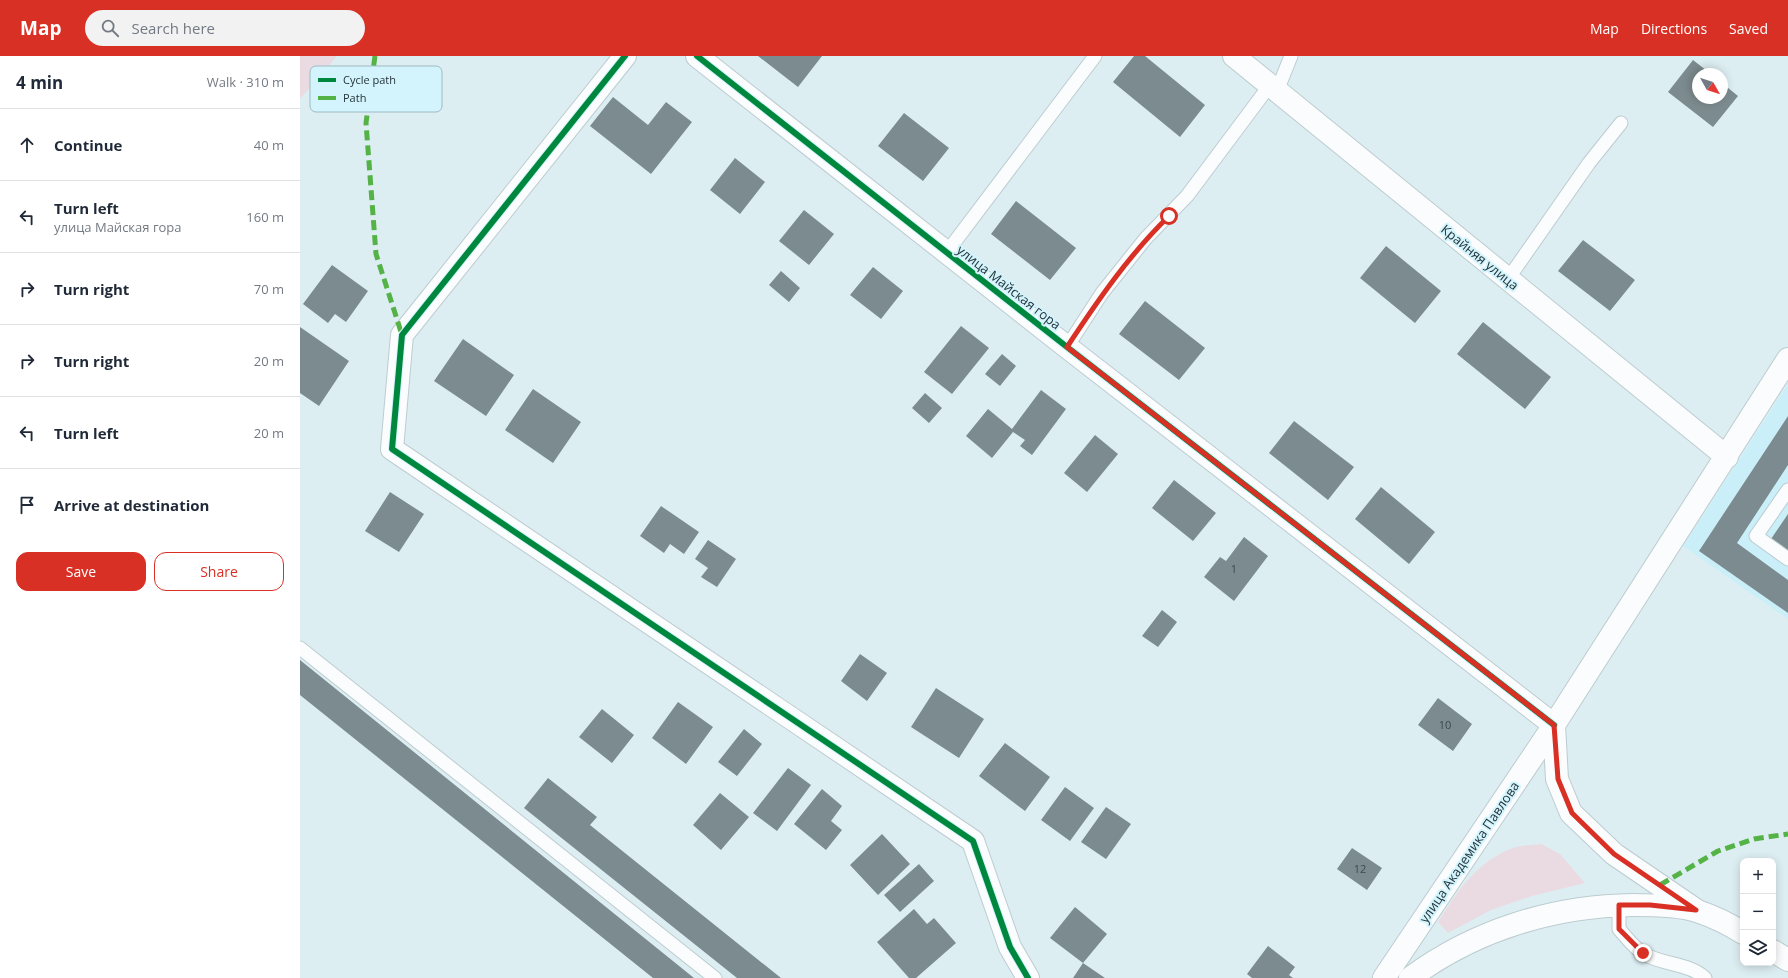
<!DOCTYPE html>
<meta charset="utf-8">
<style>
body{margin:0;font-family:"Open Sans",sans-serif;background:#f2f2f3;color:#1f2937}
.controls{position:absolute;right:12px;bottom:12px;display:grid;overflow:hidden;border-radius:8px;box-shadow:0 2px 10px #0003}
.controls button{width:36px;height:36px;display:grid;place-items:center;padding:0;border:0;border-bottom:1px solid #e0e1e3;background:#fff;color:#1f2937;font:20px sans-serif}
.compass{position:absolute;left:1392px;top:12px;width:36px;height:36px;border-radius:50%;background:#fff;box-shadow:0 2px 10px #0003;rotate:129deg}
.stop{position:absolute;width:12px;height:12px;margin:-9px;border:3px solid #d93025;border-radius:50%;background:#fff}
.stop.end{background:#d93025;border-color:#fff;box-shadow:0 1px 4px #0008}
.list{margin:0;padding:0;list-style:none}
h2{display:flex;justify-content:space-between;align-items:center;height:52px;margin:0;padding:0 16px;font-size:17px}
h2 small{font-size:13px;font-weight:400;color:#747a83}
.list li{display:grid;grid-template-columns:26px 1fr auto;gap:12px;align-items:center;box-sizing:border-box;height:72px;padding:0 16px;border-top:1px solid #e0e1e3}
.list b{display:block;font-size:15px;white-space:nowrap}
.list p{margin:0;font-size:13px;white-space:nowrap;color:#747a83}
.list em{font-size:13px;font-style:normal;color:#747a83}
.actions{display:flex;gap:8px;padding:12px 16px}
.actions a{flex:1;padding:9px 0;border:1px solid #d93025;border-radius:12px;text-align:center;font-size:14px;color:#d93025}
.actions .main{background:#d93025;color:#fff}
.icon{flex:none;width:22px;height:22px;fill:none;stroke:currentColor;stroke-width:2;stroke-linecap:round;stroke-linejoin:round}
.map{position:relative;flex:none;width:1488px;height:922px;overflow:hidden}
header{display:flex;align-items:center;gap:24px;box-sizing:border-box;height:56px;padding:0 20px;background:#d93025;color:#fff}
header strong{font-size:19px}
nav{display:flex;gap:22px;margin-inline-start:auto;font-size:14px}
.search{width:280px;height:36px;background:#f2f2f3;display:flex;align-items:center;gap:10px;box-sizing:border-box;padding:0 14px;border-radius:22px;color:#747a83;font-size:15px}
main{display:flex}
aside{flex:1;background:#fff}
.map>svg:first-child{display:block}
.built{fill:#caeff8}
.green{fill:#e9dbe1}
.building{fill:#7c8b8f}
.lines{fill:none;stroke-linecap:round;stroke-linejoin:round}
.lane-casing{stroke:#bcccd0;stroke-width:15}
.street-casing{stroke:#bcccd0;stroke-width:24}
.secondary-casing{stroke:#bcccd0;stroke-width:24}
.lane{stroke:#fafcfd;stroke-width:13}
.street{stroke:#fafcfd;stroke-width:22}
.secondary{stroke:#fafcfd;stroke-width:22}
.quiet{stroke:#55b246;stroke-width:5;stroke-dasharray:10 5;stroke-linecap:butt}
.cycleway-casing{stroke:#d3f4fd;stroke-width:8}
.cycleway{stroke:#00873e;stroke-width:6}
.route{stroke:#d93025;stroke-width:5}
.labels{text-anchor:middle;stroke-width:4;stroke-linejoin:round;paint-order:stroke}
.number-label{font-size:11px;fill:#3a4a4e}
.street-label{font-size:13px;fill:#243439;stroke:#d3f4fd}
.key{fill:#d3f4fd;stroke:#9ebac2;stroke-width:1}
.key-label{font-size:11px;fill:#243439}
</style>
<header>
<strong>Map</strong>
<div class="search"><svg class="icon" aria-label="search" viewBox="0 0 24 24"><circle cx="10" cy="10" r="6"/><path d="M15 15l6 6"/></svg>Search here</div>
<nav><a>Map</a><a>Directions</a><a>Saved</a></nav>
</header>
<main>
<aside>
<h2>4 min<small>Walk · 310 m</small></h2>
<ul class="list">
<li><svg class="icon" aria-label="ahead" viewBox="0 0 24 24"><path d="M12 20V5M6 11l6-6 6 6"/></svg><div><b>Continue</b></div><em>40 m</em></li>
<li><svg class="icon" aria-label="left" viewBox="0 0 24 24"><path d="M17 20v-9H6M10 6l-5 5 5 5"/></svg><div><b>Turn left</b><p>улица Майская гора</p></div><em>160 m</em></li>
<li><svg class="icon" aria-label="right" viewBox="0 0 24 24"><path d="M7 20v-9h11M14 6l5 5-5 5"/></svg><div><b>Turn right</b></div><em>70 m</em></li>
<li><svg class="icon" aria-label="right" viewBox="0 0 24 24"><path d="M7 20v-9h11M14 6l5 5-5 5"/></svg><div><b>Turn right</b></div><em>20 m</em></li>
<li><svg class="icon" aria-label="left" viewBox="0 0 24 24"><path d="M17 20v-9H6M10 6l-5 5 5 5"/></svg><div><b>Turn left</b></div><em>20 m</em></li>
<li><svg class="icon" aria-label="arrive" viewBox="0 0 24 24"><path d="M6 21V4h12l-3 4 3 4H6"/></svg><div><b>Arrive at destination</b></div></li>
</ul>
<div class="actions"><a class="main">Save</a><a>Share</a></div>
</aside>
<div class="map">
<svg width="1488" height="922" viewBox="0 0 1488 922">
<rect width="100%" height="100%" fill="#ddeef3"/>
<path class="built" d="M 1488,328 L 1488,563 L 1383,490 Z"/>
<path class="green" d="M 0,0 L 37,0 L 0,43 Z
M 1241,788 L 1260,798 L 1285,827 L 1232,840 L 1191,854 L 1148,877 L 1138,866 C 1158,834 1179,803 1216,791 C 1224,789 1233,789 1241,788 Z"/>
<path class="building" d="M 458,0 L 522,0 L 498,31 Z
M 834,0 L 845,0 L 905,49 L 880,81 L 813,26 Z
M 1393,4 L 1411,18 L 1398,18 L 1398,42 L 1422,42 L 1422,27 L 1438,40 L 1413,71 L 1368,36 Z
M 313,41 L 348,69 L 366,46 L 392,66 L 351,118 L 290,70 Z
M 604,57 L 649,92 L 623,125 L 578,90 Z
M 435,102 L 465,126 L 440,158 L 410,134 Z
M 716,145 L 776,192 L 750,224 L 691,178 Z
M 504,154 L 534,178 L 509,209 L 479,185 Z
M 1283,184 L 1335,224 L 1310,255 L 1258,215 Z
M 1086,190 L 1141,235 L 1115,267 L 1060,222 Z
M 32,209 L 68,235 L 46,266 L 35,258 L 28,267 L 3,248 Z
M 573,211 L 603,235 L 581,263 L 550,239 Z
M 481,215 L 500,232 L 489,246 L 469,229 Z
M 845,245 L 905,292 L 879,324 L 819,278 Z
M 1183,266 L 1251,321 L 1225,353 L 1157,298 Z
M 661,270 L 689,292 L 652,338 L 624,316 Z
M 0,271 L 49,305 L 19,350 L 0,337 Z
M 163,283 L 214,319 L 186,360 L 134,325 Z
M 702,298 L 716,310 L 700,330 L 685,318 Z
M 233,333 L 281,366 L 253,407 L 205,374 Z
M 741,334 L 766,353 L 732,399 L 720,390 L 725,384 L 713,376 L 692,402 L 666,380 L 688,353 L 712,373 Z
M 625,337 L 642,352 L 629,367 L 612,352 Z
M 1488,360 L 1488,409 L 1437,487 L 1488,524 L 1488,557 L 1399,495 Z
M 994,365 L 1054,411 L 1028,444 L 969,397 Z
M 795,379 L 818,398 L 787,436 L 764,417 Z
M 874,424 L 916,457 L 893,485 L 852,452 Z
M 1081,431 L 1135,476 L 1109,508 L 1055,463 Z
M 90,436 L 124,458 L 99,496 L 65,475 Z
M 361,450 L 399,476 L 384,498 L 370,488 L 364,497 L 340,480 Z
M 1488,458 L 1488,495 L 1471,483 Z
M 944,481 L 968,500 L 934,545 L 904,521 L 920,501 L 926,505 Z
M 408,484 L 436,503 L 417,531 L 401,521 L 408,512 L 395,503 Z
M 862,554 L 877,566 L 858,591 L 842,580 Z
M 560,598 L 587,617 L 567,645 L 541,625 Z
M 0,604 L 394,922 L 353,922 L 0,639 Z
M 636,632 L 684,663 L 659,702 L 611,671 Z
M 1138,642 L 1172,668 L 1153,695 L 1118,669 Z
M 378,646 L 413,671 L 386,708 L 352,682 Z
M 302,653 L 334,679 L 312,707 L 279,681 Z
M 444,673 L 462,688 L 437,720 L 418,706 Z
M 705,687 L 750,721 L 725,755 L 679,720 Z
M 488,712 L 511,729 L 477,775 L 453,757 Z
M 248,722 L 297,761 L 290,769 L 481,922 L 437,922 L 224,752 Z
M 765,731 L 794,752 L 770,785 L 741,764 Z
M 522,733 L 542,750 L 531,765 L 542,774 L 526,794 L 494,768 Z
M 420,737 L 449,761 L 421,794 L 393,769 Z
M 806,751 L 831,768 L 806,803 L 781,786 Z
M 582,778 L 610,808 L 578,839 L 550,809 Z
M 1052,792 L 1082,812 L 1067,834 L 1037,813 Z
M 619,808 L 634,825 L 600,856 L 584,839 Z
M 775,851 L 807,878 L 783,907 L 805,922 L 773,922 L 783,907 L 750,882 Z
M 614,853 L 627,868 L 634,862 L 656,887 L 616,922 L 609,922 L 577,886 Z
M 968,890 L 995,911 L 989,919 L 993,922 L 952,922 L 947,918 Z"/>
<g class="lines">
<g class="lane-casing">
<path id="lane" d="M 977,35 L 991,0
M 647,196 L 795,0
M 1208,223 L 1289,107 L 1321,67
M 767,291 L 802,237 L 846,182 L 887,140 L 970,29
M 1488,434 L 1456,480 L 1488,503
M 0,592 L 415,922
M 1319,849 L 1319,873 C 1326,881 1335,893 1344,898 C 1363,909 1389,907 1405,922"/>
</g>
<g class="street-casing">
<path id="street" d="M 325,0 L 102,279 L 92,393 L 673,785 L 710,891 L 728,922
M 397,0 L 767,291 L 1254,669
M 934,0 L 1427,401
M 1254,669 L 1257,723 L 1271,757 L 1314,798 L 1396,854
M 1084,922 L 1254,669 L 1488,303"/>
</g>
<g class="secondary-casing">
<path id="secondary" d="M 1473,895 L 1488,904
M 1110,922 C 1175,874 1253,850 1333,849 C 1350,849 1382,850 1397,855 C 1412,860 1429,868 1443,877"/>
</g>
<use href="#lane" class="lane"/>
<use href="#street" class="street"/>
<use href="#secondary" class="secondary"/>
<path class="quiet" d="M 75,0 L 66,67 L 76,198 L 102,279
M 1360,829 L 1418,795 L 1454,783 L 1488,778"/>
<g class="cycleway-casing">
<path id="cycleway" d="M 325,0 L 102,279 L 92,393 L 673,785 L 710,891 L 728,922
M 397,0 L 767,291 L 1254,669"/>
</g>
<use href="#cycleway" class="cycleway"/>
</g>
<g class="lines">
<path class="route" d="M 869,160 C 829,199 798,244 767,291 L 1254,669 L 1258,723 L 1272,757 L 1314,798 L 1396,854 L 1350,849 L 1319,849 L 1319,873 L 1343,897"/>
</g>
<g class="labels">
<g class="number-label">
<text x="934" y="517">1</text>
<text x="1145" y="673">10</text>
<text x="1060" y="817">12</text>
</g>
<g class="street-label">
<text transform="translate(1180 201) rotate(39)" y="5">Крайняя улица</text>
<text transform="translate(709 231) rotate(38)" y="5">улица Майская гора</text>
<text transform="translate(1169 796) rotate(-56)" y="5">улица Академика Павлова</text>
</g>
</g>
<rect x="10" y="10" width="132" height="46" rx="6" class="key"/>
<rect x="18" y="22" width="18" height="4" fill="#00873e"/>
<rect x="18" y="40" width="18" height="4" fill="#55b246"/>
<g class="key-label">
<text x="43" y="28">Cycle path</text>
<text x="43" y="46">Path</text>
</g>
</svg>
<div class="controls">
<button>+</button>
<button>−</button>
<button><svg class="icon" aria-label="layers" viewBox="0 0 24 24"><path d="M12 4l9 5-9 5-9-5zM3 14l9 5 9-5"/></svg></button>
</div>
<svg class="compass" viewBox="-18 -18 36 36"><path d="M0-13l5 13h-10z" fill="#e53935"/><path d="M0 13l5-13h-10z" fill="#747a83"/></svg>
<div class="stop" style="left:869px;top:160px"></div>
<div class="stop end" style="left:1343px;top:897px"></div>
</div>
</main>
